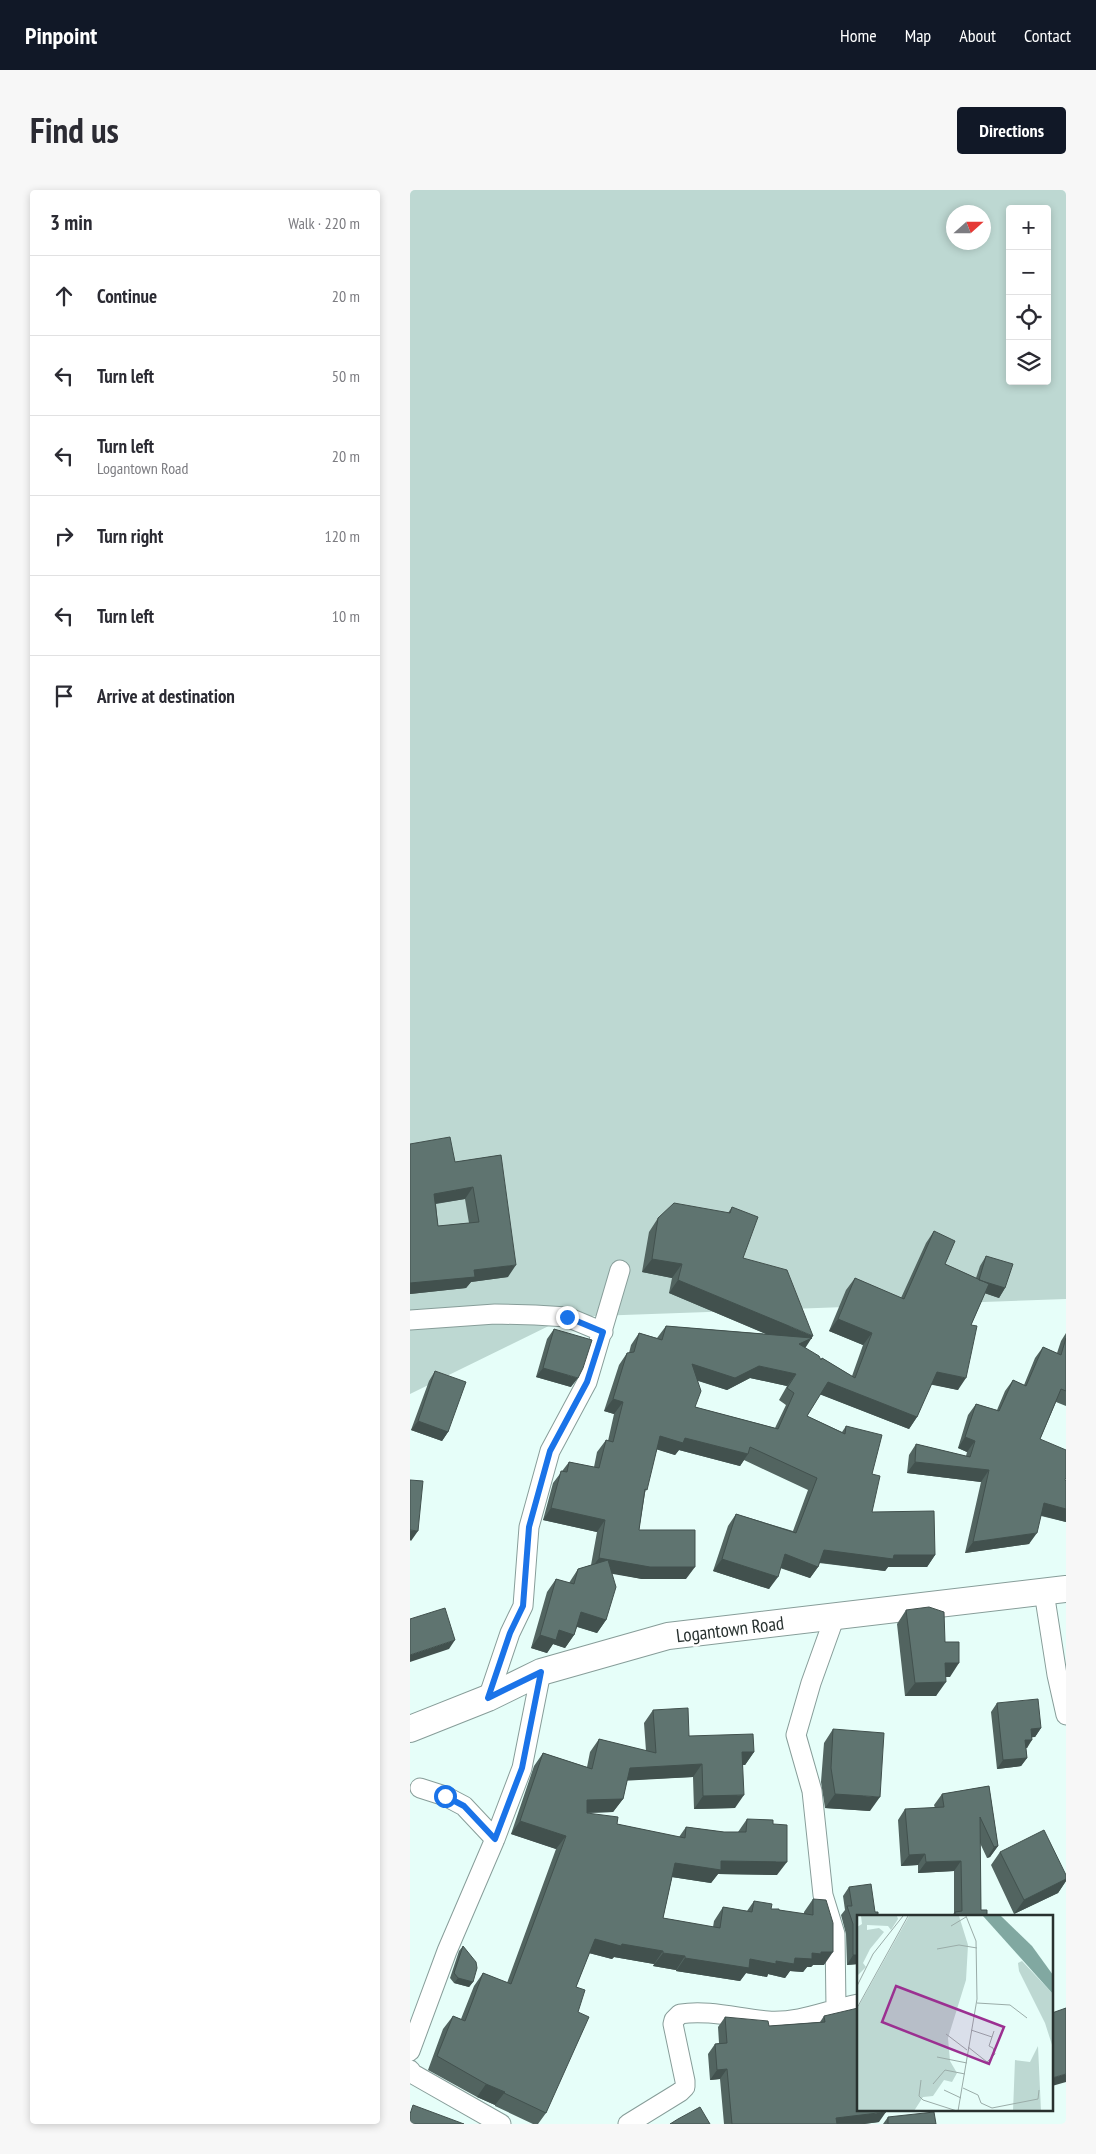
<!DOCTYPE html>
<meta charset="utf-8">
<style>
body{margin:0;font-family:"PT Sans Narrow",sans-serif;background:#f7f7f7;color:#2b2b33}
.controls{position:absolute;right:15px;top:15px;display:grid;overflow:hidden;border-radius:5px;box-shadow:0 2px 8px #0003}
.controls button{width:45px;height:45px;display:grid;place-items:center;padding:0;border:0;border-bottom:1px solid #e1e1e2;background:#fff;color:#2b2b33;font:25px sans-serif}
.compass{position:absolute;left:536px;top:15px;width:45px;height:45px;border-radius:50%;background:#fff;box-shadow:0 2px 8px #0003;rotate:69deg}
.stop{position:absolute;width:15px;height:15px;margin:-11px;border:4px solid #1a73e8;border-radius:50%;background:#fff}
.stop.end{background:#1a73e8;border-color:#fff;box-shadow:0 1px 5px #0008}
.list{margin:0;padding:0;list-style:none}
h2{display:flex;justify-content:space-between;align-items:center;height:65px;margin:0;padding:0 20px;font-size:21px}
h2 small{font-size:16px;font-weight:400;color:#7c7c81}
.list li{display:grid;grid-template-columns:32px 1fr auto;gap:15px;align-items:center;box-sizing:border-box;height:80px;padding:0 20px;border-top:1px solid #e1e1e2}
.list b{display:block;font-size:19px;white-space:nowrap}
.list p{margin:0;font-size:16px;white-space:nowrap;color:#7c7c81}
.list em{font-size:16px;font-style:normal;color:#7c7c81}
.icon{flex:none;width:28px;height:28px;fill:none;stroke:currentColor;stroke-width:2;stroke-linecap:round;stroke-linejoin:round}
.map{position:relative;flex:none;width:656px;height:1934px;overflow:hidden;border-radius:5px}
header{display:flex;align-items:center;gap:30px;box-sizing:border-box;height:70px;padding:0 25px;background:#111827;color:#fff}
header strong{font-size:24px}
nav{display:flex;gap:28px;margin-inline-start:auto;font-size:18px}
.intro{display:flex;align-items:center;justify-content:space-between;box-sizing:border-box;height:120px;padding:0 30px}
h1{margin:0;font-size:35px}
.button{padding:12px 22px;border-radius:5px;background:#111827;color:#fff;font-size:18px;font-weight:700}
main{display:flex;gap:30px;padding:0 30px}
aside{flex:1;background:#fff;border-radius:5px;box-shadow:0 2px 8px #0003}
.map>svg:first-child{display:block}
.green{fill:#bdd8d2;fill-rule:evenodd}
.lines{fill:none;stroke-linecap:round;stroke-linejoin:round}
.street-casing{stroke:#879d99;stroke-width:21}
.secondary-casing{stroke:#879d99;stroke-width:28}
.street{stroke:#fff;stroke-width:19}
.secondary{stroke:#fff;stroke-width:26}
.wall{fill:#526460;fill-rule:evenodd}
.shaded-wall{fill:#42514e}
.building{fill:#5f7470;stroke:#42514e;fill-rule:evenodd}
.route{stroke:#1a73e8;stroke-width:6}
.labels{text-anchor:middle;stroke-width:5;stroke-linejoin:round;paint-order:stroke}
.street-label{font-size:19px;fill:#28312f;stroke:#fff}
.inset-road{fill:none;stroke:#9aaca8;stroke-width:1}
.view{fill:#9b3091;fill-opacity:0.15;stroke:#9b3091;stroke-width:2.5}
.inset-edge{fill:none;stroke:#28312f;stroke-width:2.5}
</style>
<header>
<strong>Pinpoint</strong>
<nav><a>Home</a><a>Map</a><a>About</a><a>Contact</a></nav>
</header>
<div class="intro"><h1>Find us</h1><a class="button">Directions</a></div>
<main>
<aside>
<h2>3 min<small>Walk · 220 m</small></h2>
<ul class="list">
<li><svg class="icon" aria-label="ahead" viewBox="0 0 24 24"><path d="M12 20V5M6 11l6-6 6 6"/></svg><div><b>Continue</b></div><em>20 m</em></li>
<li><svg class="icon" aria-label="left" viewBox="0 0 24 24"><path d="M17 20v-9H6M10 6l-5 5 5 5"/></svg><div><b>Turn left</b></div><em>50 m</em></li>
<li><svg class="icon" aria-label="left" viewBox="0 0 24 24"><path d="M17 20v-9H6M10 6l-5 5 5 5"/></svg><div><b>Turn left</b><p>Logantown Road</p></div><em>20 m</em></li>
<li><svg class="icon" aria-label="right" viewBox="0 0 24 24"><path d="M7 20v-9h11M14 6l5 5-5 5"/></svg><div><b>Turn right</b></div><em>120 m</em></li>
<li><svg class="icon" aria-label="left" viewBox="0 0 24 24"><path d="M17 20v-9H6M10 6l-5 5 5 5"/></svg><div><b>Turn left</b></div><em>10 m</em></li>
<li><svg class="icon" aria-label="arrive" viewBox="0 0 24 24"><path d="M6 21V4h12l-3 4 3 4H6"/></svg><div><b>Arrive at destination</b></div></li>
</ul>
</aside>
<div class="map">
<svg width="656" height="1934" viewBox="0 0 656 1934">
<rect width="100%" height="100%" fill="#e6fef9"/>
<path class="green" d="M 0,0 L 656,0 L 656,1109 L 157,1127 L 0,1204 ZM 600,19 L 637,19 L 637,191 L 600,191 ZM 544,22 L 574,22 L 574,52 L 544,52 Z"/>
<g class="lines">
<g class="street-casing">
<path id="street" d="M 0,1130 L 85,1124 L 125,1125 L 157,1127 L 193,1142
M 634,1402 L 647,1485 L 656,1525
M 425,1426 L 401,1493 L 386,1545 L 402,1601 L 413,1705 L 425,1744 L 426,1818
M 78,1508 L 100,1443 L 113,1416 L 119,1337 L 140,1261 L 177,1192 L 210,1080
M 10,1598 L 35,1606 L 54,1616 L 85,1649
M 0,1861 L 37,1761 L 85,1649 L 112,1578 L 131,1482
M 0,1880 L 3,1884 L 91,1934
M 218,1934 L 270,1902 L 275,1897 L 275,1891 L 263,1834 L 264,1830 L 270,1824 C 299,1819 330,1829 358,1831 C 391,1833 417,1820 448,1814"/>
</g>
<g class="secondary-casing">
<path id="secondary" d="M 0,1539 L 78,1508 L 131,1482 L 258,1446 L 656,1399"/>
</g>
<use href="#street" class="street"/>
<use href="#secondary" class="secondary"/>
</g>
<path class="wall" d="M 0,954 L 45,972 L 91,965 L 98,1087 L 61,1092 L 56,1098 L 0,1104 ZM 55,1009 L 59,1033 L 28,1036 L 26,1014 Z
M 322,1017 L 333,1068 L 395,1158 L 411,1170 L 412,1168 L 442,1186 L 453,1155 L 419,1141 L 436,1100 L 445,1088 L 491,1108 L 516,1053 L 524,1041 L 535,1074 L 566,1088 L 570,1076 L 576,1066 L 595,1098 L 589,1108 L 575,1103 L 561,1135 L 548,1200 L 521,1194 L 507,1227 L 499,1239 L 410,1204 L 397,1226 L 432,1242 L 436,1236 L 462,1284 L 462,1322 L 525,1365 L 517,1377 L 478,1377 L 475,1381 L 409,1373 L 408,1377 L 400,1388 L 370,1378 L 359,1399 L 303,1381 L 318,1336 L 326,1324 L 383,1341 L 398,1300 L 334,1270 L 330,1276 L 269,1260 L 265,1265 L 247,1259 L 235,1303 L 229,1340 L 276,1389 L 232,1389 L 202,1383 L 196,1430 L 187,1443 L 167,1437 L 164,1445 L 155,1458 L 143,1454 L 137,1463 L 121,1458 L 137,1402 L 146,1389 L 159,1393 L 168,1379 L 181,1375 L 187,1342 L 133,1330 L 143,1293 L 159,1272 L 184,1277 L 187,1262 L 196,1250 L 198,1251 L 204,1224 L 194,1221 L 209,1175 L 217,1163 L 219,1163 L 221,1155 L 229,1143 L 247,1148 L 256,1136 L 356,1144 L 259,1103 L 262,1088 L 232,1082 L 239,1042 L 248,1028 L 318,1023 ZM 340,1188 L 377,1196 L 369,1210 L 376,1215 L 365,1238 L 285,1217 L 288,1191 L 317,1200 Z
M 144,1139 L 161,1197 L 126,1187 L 137,1149 Z
M 656,1143 L 656,1216 L 646,1212 L 630,1249 L 655,1290 L 656,1332 L 631,1326 L 619,1354 L 555,1363 L 571,1292 L 497,1283 L 499,1265 L 506,1254 L 556,1266 L 557,1262 L 548,1258 L 558,1225 L 566,1214 L 587,1220 L 595,1201 L 603,1190 L 614,1195 L 625,1168 L 633,1157 L 647,1163 L 651,1151 Z
M 25,1181 L 38,1242 L 32,1251 L 1,1240 L 19,1191 Z
M 496,1420 L 535,1452 L 540,1487 L 535,1487 L 526,1506 L 495,1506 L 487,1434 Z
M 587,1513 L 631,1538 L 625,1547 L 622,1547 L 617,1558 L 616,1558 L 617,1568 L 611,1576 L 587,1579 L 581,1522 Z
M 243,1520 L 279,1546 L 344,1562 L 335,1575 L 333,1575 L 325,1618 L 284,1619 L 283,1587 L 217,1590 L 213,1609 L 203,1622 L 177,1623 L 207,1634 L 269,1647 L 276,1637 L 314,1642 L 328,1642 L 337,1629 L 363,1634 L 367,1685 L 308,1684 L 301,1693 L 262,1687 L 253,1728 L 303,1737 L 304,1731 L 313,1717 L 337,1721 L 344,1711 L 361,1719 L 369,1720 L 394,1724 L 394,1722 L 403,1709 L 414,1775 L 403,1775 L 401,1777 L 397,1777 L 393,1782 L 380,1781 L 375,1788 L 358,1784 L 357,1787 L 336,1783 L 330,1791 L 266,1781 L 266,1780 L 243,1776 L 244,1774 L 204,1767 L 202,1769 L 179,1763 L 166,1797 L 136,1923 L 128,1934 L 123,1934 L 85,1916 L 85,1915 L 67,1907 L 18,1880 L 33,1839 L 43,1826 L 51,1829 L 64,1796 L 73,1783 L 97,1793 L 146,1659 L 101,1644 L 124,1576 L 133,1563 L 177,1577 L 180,1562 L 189,1549 L 236,1561 L 234,1533 Z
M 423,1539 L 460,1621 L 415,1618 L 411,1592 L 414,1553 Z
M 579,1596 L 588,1656 L 580,1667 L 577,1668 L 570,1653 L 571,1720 L 577,1726 L 542,1726 L 544,1723 L 544,1681 L 508,1683 L 508,1675 L 491,1676 L 488,1630 L 495,1619 L 525,1618 L 524,1615 L 532,1604 Z
M 590,1662 L 656,1685 L 656,1691 L 648,1703 L 604,1724 L 581,1675 Z
M 439,1697 L 468,1726 L 448,1726 L 448,1774 L 437,1775 L 436,1744 L 431,1725 L 435,1720 L 433,1706 Z
M 53,1756 L 63,1792 L 59,1797 L 44,1793 L 40,1788 L 49,1761 Z
M 414,1826 L 469,1932 L 454,1934 L 314,1934 L 310,1889 L 300,1890 L 298,1864 L 305,1854 L 309,1853 L 308,1837 L 315,1827 L 359,1836 L 410,1832 Z
M 478,1927 L 526,1934 L 473,1934 Z"/>
<path class="shaded-wall" d="M 63,997 L 55,1009 L 16,1015 L 24,1004 Z
M 242,1069 L 272,1074 L 262,1088 L 232,1082 Z
M 106,1075 L 98,1087 L 61,1092 L 56,1098 L 0,1104 L 0,1093 L 64,1080 Z
M 268,1090 L 403,1146 L 394,1160 L 259,1103 Z
M 569,1090 L 595,1098 L 589,1108 L 562,1099 Z
M 428,1129 L 462,1143 L 453,1155 L 419,1141 Z
M 282,1174 L 349,1176 L 386,1184 L 377,1196 L 340,1188 L 317,1200 L 274,1186 Z
M 133,1178 L 168,1188 L 161,1197 L 126,1187 Z
M 527,1182 L 556,1188 L 548,1200 L 518,1194 Z
M 418,1192 L 507,1227 L 499,1239 L 409,1204 Z
M 203,1209 L 213,1212 L 204,1224 L 194,1221 Z
M 8,1231 L 38,1242 L 32,1251 L 1,1240 Z
M 250,1246 L 275,1248 L 338,1264 L 330,1276 L 269,1260 L 265,1265 L 242,1258 Z
M 555,1247 L 565,1251 L 557,1262 L 548,1258 Z
M 505,1272 L 579,1280 L 571,1292 L 497,1283 Z
M 634,1313 L 656,1319 L 656,1332 L 626,1324 Z
M 141,1318 L 195,1330 L 187,1342 L 133,1330 Z
M 0,1340 L 8,1341 L 1,1351 L 0,1350 Z
M 627,1343 L 619,1354 L 555,1363 L 563,1352 Z
M 414,1360 L 525,1365 L 517,1377 L 478,1377 L 475,1381 L 406,1372 Z
M 375,1364 L 408,1377 L 400,1388 L 366,1376 Z
M 189,1368 L 285,1377 L 276,1389 L 232,1389 L 180,1380 Z
M 312,1369 L 368,1387 L 359,1399 L 303,1381 Z
M 171,1422 L 196,1430 L 187,1443 L 162,1435 Z
M 149,1440 L 164,1445 L 155,1458 L 143,1454 L 137,1463 L 121,1458 L 130,1445 Z
M 45,1450 L 39,1459 L 0,1472 L 0,1465 Z
M 535,1473 L 549,1473 L 540,1487 L 525,1487 Z
M 536,1492 L 526,1506 L 495,1506 L 505,1493 Z
M 631,1538 L 625,1547 L 615,1548 L 621,1539 Z
M 615,1550 L 622,1550 L 617,1558 L 609,1559 Z
M 332,1562 L 344,1562 L 335,1575 L 323,1575 Z
M 617,1568 L 611,1576 L 587,1579 L 593,1570 Z
M 292,1574 L 283,1587 L 211,1591 L 220,1578 Z
M 425,1604 L 470,1607 L 460,1621 L 415,1618 Z
M 334,1605 L 325,1618 L 284,1619 L 293,1606 Z
M 213,1609 L 203,1622 L 168,1623 L 177,1610 Z
M 110,1631 L 156,1646 L 146,1659 L 101,1644 Z
M 588,1656 L 580,1667 L 577,1668 L 584,1657 Z
M 515,1664 L 508,1675 L 491,1676 L 499,1665 Z
M 311,1671 L 377,1672 L 367,1685 L 308,1684 L 301,1693 L 255,1686 L 265,1673 Z
M 551,1671 L 544,1681 L 508,1683 L 516,1672 Z
M 656,1689 L 656,1691 L 648,1703 L 604,1724 L 614,1710 Z
M 185,1749 L 253,1761 L 244,1774 L 204,1767 L 202,1769 L 175,1762 Z
M 411,1762 L 423,1762 L 414,1775 L 403,1775 L 401,1777 L 397,1777 L 393,1782 L 380,1781 L 375,1788 L 358,1784 L 357,1787 L 336,1783 L 330,1791 L 266,1781 L 275,1768 L 340,1769 L 366,1771 L 385,1768 L 402,1763 Z
M 253,1763 L 275,1766 L 266,1780 L 243,1776 Z
M 443,1765 L 448,1765 L 448,1774 L 437,1775 Z
M 48,1788 L 63,1792 L 59,1797 L 44,1793 Z
M 317,1879 L 310,1889 L 300,1890 L 307,1880 Z
M 656,1884 L 656,1892 L 642,1896 L 642,1888 Z
M 76,1894 L 95,1902 L 85,1915 L 67,1907 Z
M 476,1922 L 469,1932 L 454,1934 L 421,1934 L 426,1928 Z"/>
<path class="building" d="M 40,947 L 45,972 L 91,965 L 106,1075 L 64,1080 L 65,1087 L 0,1093 L 0,954 ZM 63,997 L 69,1032 L 28,1036 L 24,1004 Z
M 264,1013 L 320,1023 L 322,1017 L 348,1027 L 333,1068 L 377,1080 L 403,1146 L 268,1090 L 272,1074 L 242,1069 L 248,1028 Z
M 524,1041 L 545,1051 L 535,1074 L 579,1094 L 561,1135 L 567,1136 L 556,1188 L 527,1182 L 507,1227 L 418,1192 L 397,1226 L 435,1244 L 436,1236 L 472,1245 L 462,1284 L 470,1286 L 462,1322 L 524,1321 L 525,1365 L 484,1365 L 483,1369 L 414,1360 L 408,1377 L 375,1364 L 368,1387 L 312,1369 L 326,1324 L 386,1343 L 407,1288 L 340,1257 L 338,1264 L 275,1248 L 273,1253 L 250,1246 L 237,1300 L 235,1299 L 229,1340 L 285,1340 L 285,1377 L 240,1377 L 189,1368 L 195,1330 L 141,1318 L 151,1281 L 157,1282 L 159,1272 L 189,1278 L 196,1250 L 203,1252 L 213,1212 L 203,1209 L 217,1163 L 224,1162 L 229,1143 L 252,1150 L 256,1136 L 402,1148 L 389,1154 L 409,1166 L 411,1170 L 412,1168 L 445,1188 L 462,1143 L 428,1129 L 445,1088 L 494,1109 ZM 282,1174 L 325,1188 L 349,1176 L 386,1184 L 377,1198 L 384,1203 L 368,1239 L 285,1217 L 291,1201 Z
M 576,1066 L 603,1074 L 595,1098 L 569,1090 Z
M 144,1139 L 182,1150 L 173,1178 L 168,1188 L 133,1178 Z
M 656,1148 L 656,1201 L 651,1199 L 630,1249 L 656,1260 L 656,1287 L 655,1290 L 656,1291 L 656,1319 L 634,1313 L 627,1343 L 563,1352 L 579,1280 L 505,1272 L 506,1254 L 560,1267 L 565,1251 L 555,1247 L 566,1214 L 589,1221 L 603,1190 L 616,1196 L 633,1157 L 651,1165 Z
M 25,1181 L 56,1192 L 38,1242 L 8,1231 Z
M 0,1290 L 13,1291 L 8,1341 L 0,1340 Z
M 198,1370 L 206,1397 L 196,1430 L 171,1422 L 164,1445 L 149,1440 L 146,1450 L 130,1445 L 146,1389 L 164,1394 L 168,1379 Z
M 519,1417 L 534,1422 L 535,1452 L 549,1452 L 549,1473 L 535,1473 L 536,1492 L 505,1493 L 496,1420 Z
M 35,1418 L 45,1450 L 0,1465 L 0,1429 Z
M 628,1509 L 631,1538 L 621,1539 L 622,1550 L 615,1550 L 617,1568 L 593,1570 L 587,1513 Z
M 278,1518 L 279,1546 L 343,1544 L 344,1562 L 332,1562 L 334,1605 L 293,1606 L 292,1574 L 220,1578 L 213,1609 L 177,1610 L 177,1623 L 208,1627 L 207,1634 L 275,1648 L 276,1637 L 314,1642 L 336,1642 L 337,1629 L 363,1630 L 363,1634 L 377,1635 L 377,1672 L 311,1671 L 311,1680 L 265,1673 L 253,1728 L 310,1738 L 313,1717 L 342,1722 L 344,1711 L 362,1714 L 361,1719 L 369,1719 L 369,1720 L 403,1725 L 403,1709 L 416,1710 L 423,1733 L 423,1762 L 411,1762 L 411,1764 L 402,1763 L 402,1769 L 385,1768 L 384,1774 L 366,1771 L 366,1774 L 340,1769 L 339,1778 L 275,1768 L 275,1766 L 253,1763 L 253,1761 L 212,1754 L 211,1756 L 185,1749 L 166,1797 L 175,1800 L 168,1822 L 179,1827 L 136,1923 L 94,1903 L 95,1902 L 76,1894 L 27,1866 L 43,1826 L 55,1831 L 73,1783 L 101,1794 L 156,1646 L 110,1631 L 133,1563 L 182,1579 L 189,1549 L 246,1563 L 243,1520 Z
M 423,1539 L 474,1543 L 470,1607 L 425,1604 L 421,1578 Z
M 579,1596 L 588,1656 L 584,1657 L 570,1627 L 571,1720 L 577,1720 L 577,1726 L 545,1726 L 545,1722 L 552,1721 L 551,1671 L 516,1672 L 515,1664 L 499,1665 L 495,1619 L 534,1617 L 532,1604 Z
M 634,1640 L 656,1685 L 656,1689 L 614,1710 L 590,1662 Z
M 461,1694 L 465,1722 L 468,1722 L 468,1726 L 498,1725 L 510,1726 L 448,1726 L 448,1765 L 443,1765 L 443,1734 L 437,1716 L 442,1716 L 439,1697 Z
M 53,1756 L 66,1772 L 67,1778 L 63,1792 L 48,1788 L 44,1783 Z
M 448,1818 L 448,1920 L 476,1920 L 476,1922 L 426,1928 L 427,1934 L 322,1934 L 317,1879 L 307,1880 L 305,1854 L 317,1853 L 315,1827 L 358,1831 L 359,1836 L 415,1832 L 414,1826 Z
M 656,1818 L 656,1884 L 642,1888 L 642,1823 Z
M 3,1915 L 54,1934 L 0,1934 L 0,1924 Z
M 290,1917 L 300,1934 L 260,1934 L 268,1929 Z
M 524,1922 L 526,1934 L 478,1934 L 478,1927 Z"/>
<g class="lines">
<path class="route" d="M 35,1606 L 54,1616 L 85,1649 L 112,1578 L 131,1482 L 78,1508 L 100,1443 L 113,1416 L 119,1337 L 140,1261 L 177,1192 L 193,1142 L 157,1127"/>
</g>
<g class="labels">
<g class="street-label">
<text transform="translate(320 1439) rotate(-7)" y="7">Logantown Road</text>
</g>
</g>
<g transform="translate(447 1725)">
<rect width="196" height="196" fill="#e6fef9"/>
<path d="M 4,1 L 40,1 L 41,4 L 34,15 L 31,11 L 10,10 L 10,15 L 22,13 L 27,17 L 13,34 L 6,48 L 9,52 L 0,61 L 0,12 L 5,9 ZM 52,1 L 102,1 L 111,30 L 109,65 L 91,123 L 93,146 L 100,158 L 95,167 L 87,165 L 76,181 L 66,182 L 57,196 L 0,196 L 0,94 ZM 165,46 L 196,79 L 196,133 L 188,108 L 162,56 L 161,48 ZM 181,131 L 184,196 L 156,196 L 158,145 L 173,147 Z" fill="#bdd8d2"/>
<path d="M 126,1 L 144,1 L 175,31 L 196,60 L 196,79 Z" fill="#81a8a1"/>
<path class="inset-road" d="M 94,11 L 109,2M 80,34 L 102,30 L 120,33M 0,71 L 16,39 L 46,1M 120,88 L 153,90 L 170,103M 0,93 L 51,1M 114,115 L 135,122M 89,119 L 110,135M 111,132 L 130,147 L 138,139 L 136,133 L 132,131 L 137,116M 80,142 L 110,148M 64,165 L 62,181 L 66,185 L 100,196M 76,169 L 88,155 L 108,159M 106,173 L 121,180 L 124,188 L 135,193 L 181,184 L 182,175M 87,175 L 104,183M 101,196 L 120,84 L 119,26 L 109,1"/>
<path class="view" d="M 39,71 L 147,112 L 132,149 L 25,107 Z"/>
<rect width="196" height="196" class="inset-edge"/>
</g>
</svg>
<div class="controls">
<button>+</button>
<button>−</button>
<button><svg class="icon" aria-label="locate" viewBox="0 0 24 24"><circle cx="12" cy="12" r="6"/><path d="M12 2v4M12 18v4M2 12h4M18 12h4"/></svg></button>
<button><svg class="icon" aria-label="layers" viewBox="0 0 24 24"><path d="M12 4l9 5-9 5-9-5zM3 14l9 5 9-5"/></svg></button>
</div>
<svg class="compass" viewBox="-18 -18 36 36"><path d="M0-13l5 13h-10z" fill="#e53935"/><path d="M0 13l5-13h-10z" fill="#7c7c81"/></svg>
<div class="stop" style="left:35px;top:1606px"></div>
<div class="stop end" style="left:157px;top:1127px"></div>
</div>
</main>
